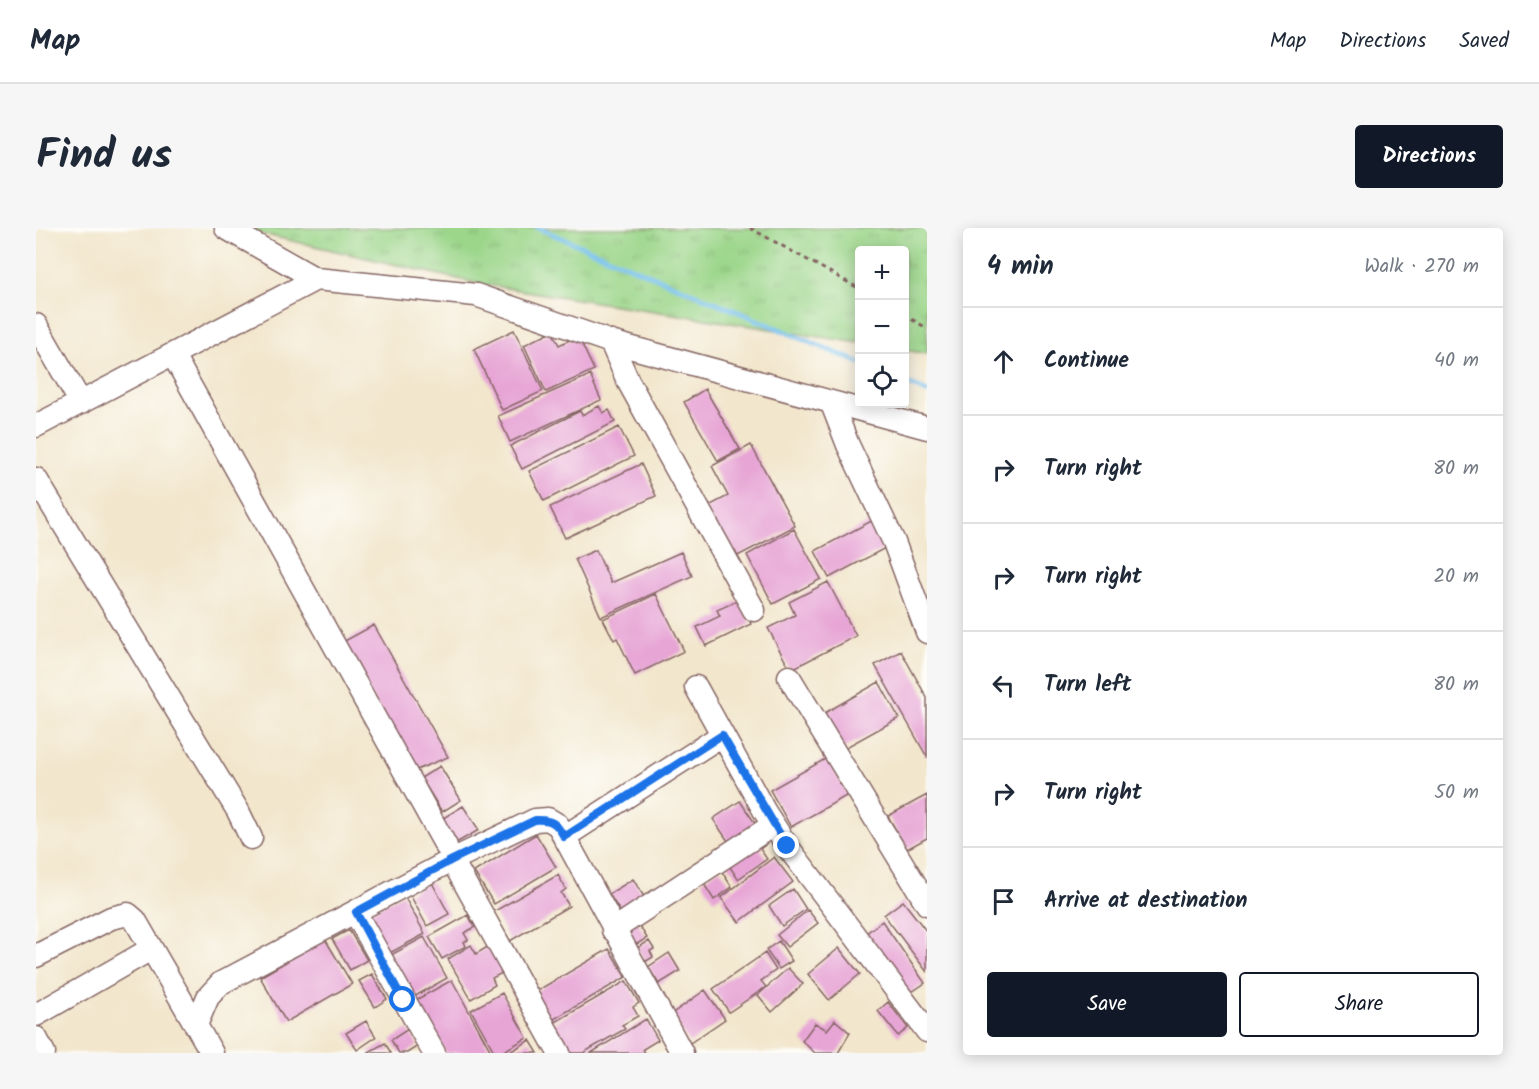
<!DOCTYPE html>
<meta charset="utf-8">
<style>
body{margin:0;font-family:Kalam,sans-serif;background:#f6f6f7;color:#1f2937}
.controls{position:absolute;right:18px;top:18px;display:grid;overflow:hidden;border-radius:6px;box-shadow:0 3px 15px #0003}
.controls button{width:54px;height:54px;display:grid;place-items:center;padding:0;border:0;border-bottom:2px solid #e0e1e3;background:#fff;color:#1f2937;font:30px sans-serif}
.stop{position:absolute;width:18px;height:18px;margin:-14px;border:4px solid #1a73e8;border-radius:50%;background:#fff}
.stop.end{background:#1a73e8;border-color:#fff;box-shadow:0 2px 6px #0008}
.list{margin:0;padding:0;list-style:none}
h2{display:flex;justify-content:space-between;align-items:center;height:78px;margin:0;padding:0 24px;font-size:26px}
h2 small{font-size:20px;font-weight:400;color:#747a83}
.list li{display:grid;grid-template-columns:39px 1fr auto;gap:18px;align-items:center;box-sizing:border-box;height:108px;padding:0 24px;border-top:2px solid #e0e1e3}
.list b{display:block;font-size:22px;white-space:nowrap}
.list em{font-size:20px;font-style:normal;color:#747a83}
.actions{display:flex;gap:12px;padding:18px 24px}
.actions a{flex:1;padding:14px 0;border:2px solid #111827;border-radius:6px;text-align:center;font-size:21px;color:#111827}
.actions .main{background:#111827;color:#fff}
.icon{flex:none;width:33px;height:33px;fill:none;stroke:currentColor;stroke-width:2;stroke-linecap:round;stroke-linejoin:round}
.map{position:relative;flex:none;width:891px;height:825px;overflow:hidden;border-radius:6px}
header{display:flex;align-items:center;gap:36px;box-sizing:border-box;height:84px;padding:0 30px;background:#fff;border-bottom:2px solid #e0e1e3}
header strong{font-size:28px}
nav{display:flex;gap:33px;margin-inline-start:auto;font-size:21px}
.intro{display:flex;align-items:center;justify-content:space-between;box-sizing:border-box;height:144px;padding:0 36px}
h1{margin:0;font-size:42px}
.button{padding:15px 27px;border-radius:6px;background:#111827;color:#fff;font-size:21px;font-weight:700}
main{display:flex;gap:36px;padding:0 36px}
aside{flex:1;background:#fff;border-radius:6px;box-shadow:0 3px 15px #0003}
.map>svg:first-child{display:block}
.grass{fill:url(#grass-tufts);stroke:#727a5a;stroke-width:1.5}
.lines{fill:none;stroke-linecap:round;stroke-linejoin:round}
.stream{stroke:#74c0ee;stroke-width:5}
.building{fill:#e7a5d6}
.minor-casing{stroke:#856563;stroke-width:25}
.path{stroke:#856563;stroke-width:3;stroke-dasharray:4.5 4.5;stroke-linecap:butt}
.minor{stroke:#fff;stroke-width:22}
.route{stroke:#1a73e8;stroke-width:8}
</style>
<header>
<strong>Map</strong>
<nav><a>Map</a><a>Directions</a><a>Saved</a></nav>
</header>
<div class="intro"><h1>Find us</h1><a class="button">Directions</a></div>
<main>
<div class="map">
<svg width="891" height="825" viewBox="0 0 891 825">
<defs>
<pattern id="grass-tufts" width="24" height="20" patternUnits="userSpaceOnUse" patternTransform="scale(1.5)"><rect width="24" height="20" fill="#9bd68a"/><path d="M3 7l-1-3M5 7V3M7 7l1-3M15 17l-1-3M17 17v-4M19 17l1-3" fill="none" stroke="#87b777"/></pattern>
</defs>
<rect width="100%" height="100%" fill="#fdfcf7"/>
<filter id="ink" filterUnits="userSpaceOnUse"><feTurbulence type="fractalNoise" baseFrequency=".0167" numOctaves="2"/><feDisplacementMap in="SourceGraphic" scale="12" xChannelSelector="R" yChannelSelector="G"/><feConvolveMatrix kernelMatrix="1 2 1 2 8 2 1 2 1" color-interpolation-filters="sRGB"/></filter>
<filter id="wash" filterUnits="userSpaceOnUse"><feTurbulence type="fractalNoise" baseFrequency=".008" numOctaves="4" result="noise"/><feDisplacementMap in="SourceGraphic" scale="24" xChannelSelector="R" yChannelSelector="G"/><feGaussianBlur stdDeviation="1.35" result="paint"/><feColorMatrix in="noise" values="0 0 0 0 0 0 0 0 0 0 0 0 0 0 0 0 0 1.4 0 .05"/><feComposite in="paint" operator="in"/></filter>
<g filter="url(#wash)">
<rect width="100%" height="100%" fill="#f2e6cc"/>
<path class="grass" d="M 200,0 L 891,0 L 891,126 L 869,122 L 868,22 L 824,22 L 823,115 L 444,56 Z"/>
<g class="lines">
<path class="stream" d="M 502,0 L 824,135
M 868,154 L 891,164"/>
</g>
<g id="blocks">
<path class="building" d="M 478,102 L 507,163 L 466,182 L 438,121 Z
M 516,103 L 523,117 L 542,108 L 558,142 L 510,164 L 488,117 Z
M 554,147 L 565,172 L 474,214 L 462,188 Z
M 669,161 L 704,221 L 682,233 L 648,174 Z
M 563,178 L 567,185 L 573,182 L 579,194 L 486,241 L 474,218 L 544,183 L 546,187 Z
M 583,199 L 598,228 L 508,273 L 493,243 Z
M 715,217 L 759,298 L 696,331 L 669,280 L 692,268 L 676,238 Z
M 605,236 L 620,268 L 529,310 L 514,279 Z
M 841,290 L 855,317 L 793,350 L 779,323 Z
M 758,301 L 785,351 L 737,376 L 711,327 Z
M 560,322 L 575,355 L 645,324 L 656,348 L 565,389 L 539,331 Z
M 792,354 L 820,408 L 754,442 L 732,400 L 759,387 L 753,374 Z
M 620,366 L 648,423 L 599,447 L 581,410 L 578,412 L 567,391 Z
M 703,372 L 715,396 L 670,418 L 661,399 L 684,388 L 681,382 Z
M 338,397 L 412,529 L 378,543 L 305,415 Z
M 865,423 L 891,470 L 891,529 L 839,437 Z
M 843,454 L 863,490 L 805,522 L 785,487 Z
M 791,530 L 812,567 L 755,599 L 734,562 Z
M 404,538 L 425,572 L 406,584 L 385,550 Z
M 891,567 L 891,610 L 871,621 L 852,588 Z
M 704,573 L 721,598 L 694,616 L 677,591 Z
M 427,578 L 443,602 L 420,615 L 404,592 Z
M 500,606 L 520,639 L 458,676 L 438,644 Z
M 724,610 L 729,617 L 724,621 L 731,631 L 702,651 L 690,633 Z
M 738,629 L 757,654 L 703,694 L 685,670 Z
M 684,641 L 696,659 L 678,672 L 666,653 Z
M 522,647 L 530,661 L 525,665 L 533,678 L 474,713 L 457,684 Z
M 597,651 L 612,675 L 588,690 L 573,666 Z
M 395,653 L 413,686 L 391,698 L 373,665 Z
M 757,661 L 770,681 L 746,698 L 733,678 Z
M 367,666 L 389,706 L 350,727 L 328,687 Z
M 867,673 L 891,704 L 891,744 L 848,687 Z
M 772,682 L 782,695 L 751,719 L 741,707 Z
M 432,687 L 439,699 L 428,705 L 432,712 L 428,714 L 430,718 L 406,731 L 393,709 Z
M 599,691 L 611,710 L 596,719 L 584,700 Z
M 846,693 L 889,755 L 870,768 L 828,707 Z
M 313,702 L 331,732 L 314,742 L 296,711 Z
M 388,709 L 411,750 L 376,770 L 353,728 Z
M 289,711 L 316,756 L 250,794 L 224,749 Z
M 613,713 L 618,721 L 614,723 L 617,729 L 609,734 L 601,720 Z
M 743,713 L 756,733 L 743,741 L 730,722 Z
M 435,717 L 440,726 L 453,718 L 468,744 L 456,750 L 459,757 L 435,771 L 412,731 Z
M 803,720 L 824,746 L 793,772 L 772,746 Z
M 573,721 L 590,749 L 513,794 L 497,765 Z
M 633,725 L 644,743 L 623,756 L 612,739 Z
M 729,725 L 740,742 L 725,753 L 730,759 L 693,784 L 677,761 Z
M 752,740 L 767,756 L 736,784 L 722,767 Z
M 336,746 L 351,771 L 339,779 L 323,753 Z
M 416,752 L 454,822 L 448,825 L 410,825 L 387,784 L 378,773 Z
M 590,753 L 603,775 L 597,779 L 602,788 L 586,797 L 589,801 L 547,825 L 533,825 L 516,796 Z
M 669,762 L 689,791 L 654,815 L 634,787 Z
M 466,765 L 491,810 L 464,825 L 459,825 L 435,782 Z
M 852,774 L 872,800 L 862,808 L 842,783 Z
M 610,791 L 622,812 L 607,821 L 609,825 L 555,825 Z
M 799,792 L 814,805 L 802,825 L 779,825 L 766,813 L 779,795 L 791,802 Z
M 330,793 L 340,809 L 321,822 L 310,805 Z
M 372,801 L 382,818 L 371,825 L 363,825 L 355,812 Z
M 494,812 L 502,825 L 472,825 Z
M 349,815 L 355,825 L 331,825 Z"/>
</g>
</g>
<g filter="url(#ink)">
<use href="#blocks" fill-opacity="0" stroke="#856563" stroke-width="1.5"/>
<g class="lines">
<g class="minor-casing">
<path id="minor" d="M 190,0 L 280,51 L 440,67 L 575,114 L 891,200
M 0,97 L 45,175
M 575,114 L 592,153 L 718,382
M 137,127 L 410,618
M 796,176 L 812,217 L 858,314 L 891,404
M 0,198 L 280,51
M 0,251 L 202,583 L 215,610
M 753,449 L 891,676
M 660,459 L 729,584 L 751,618 L 891,803
M 528,609 L 686,507
M 416,632 L 523,825
M 319,684 L 398,825
M 577,702 L 737,597
M 0,728 L 75,690 L 92,686 L 99,692 L 176,825
M 0,787 L 115,721
M 160,797 L 172,769 L 185,755 L 416,632 L 499,592 L 512,591 L 522,597 L 646,825
M 0,810 L 8,825"/>
</g>
<path class="path" d="M 714,0 L 824,61
M 868,87 L 891,100"/>
<use href="#minor" class="minor"/>
</g>
</g>
<g class="lines" filter="url(#ink)">
<path class="route" d="M 367,772 L 320,684 L 416,632 L 499,592 C 515,591 521,595 528,609 L 686,507 L 751,618"/>
</g>
</svg>
<div class="controls">
<button>+</button>
<button>−</button>
<button><svg class="icon" aria-label="locate" viewBox="0 0 24 24"><circle cx="12" cy="12" r="6"/><path d="M12 2v4M12 18v4M2 12h4M18 12h4"/></svg></button>
</div>
<div class="stop" style="left:367px;top:772px"></div>
<div class="stop end" style="left:751px;top:618px"></div>
</div>
<aside>
<h2>4 min<small>Walk · 270 m</small></h2>
<ul class="list">
<li><svg class="icon" aria-label="ahead" viewBox="0 0 24 24"><path d="M12 20V5M6 11l6-6 6 6"/></svg><div><b>Continue</b></div><em>40 m</em></li>
<li><svg class="icon" aria-label="right" viewBox="0 0 24 24"><path d="M7 20v-9h11M14 6l5 5-5 5"/></svg><div><b>Turn right</b></div><em>80 m</em></li>
<li><svg class="icon" aria-label="right" viewBox="0 0 24 24"><path d="M7 20v-9h11M14 6l5 5-5 5"/></svg><div><b>Turn right</b></div><em>20 m</em></li>
<li><svg class="icon" aria-label="left" viewBox="0 0 24 24"><path d="M17 20v-9H6M10 6l-5 5 5 5"/></svg><div><b>Turn left</b></div><em>80 m</em></li>
<li><svg class="icon" aria-label="right" viewBox="0 0 24 24"><path d="M7 20v-9h11M14 6l5 5-5 5"/></svg><div><b>Turn right</b></div><em>50 m</em></li>
<li><svg class="icon" aria-label="arrive" viewBox="0 0 24 24"><path d="M6 21V4h12l-3 4 3 4H6"/></svg><div><b>Arrive at destination</b></div></li>
</ul>
<div class="actions"><a class="main">Save</a><a>Share</a></div>
</aside>
</main>
